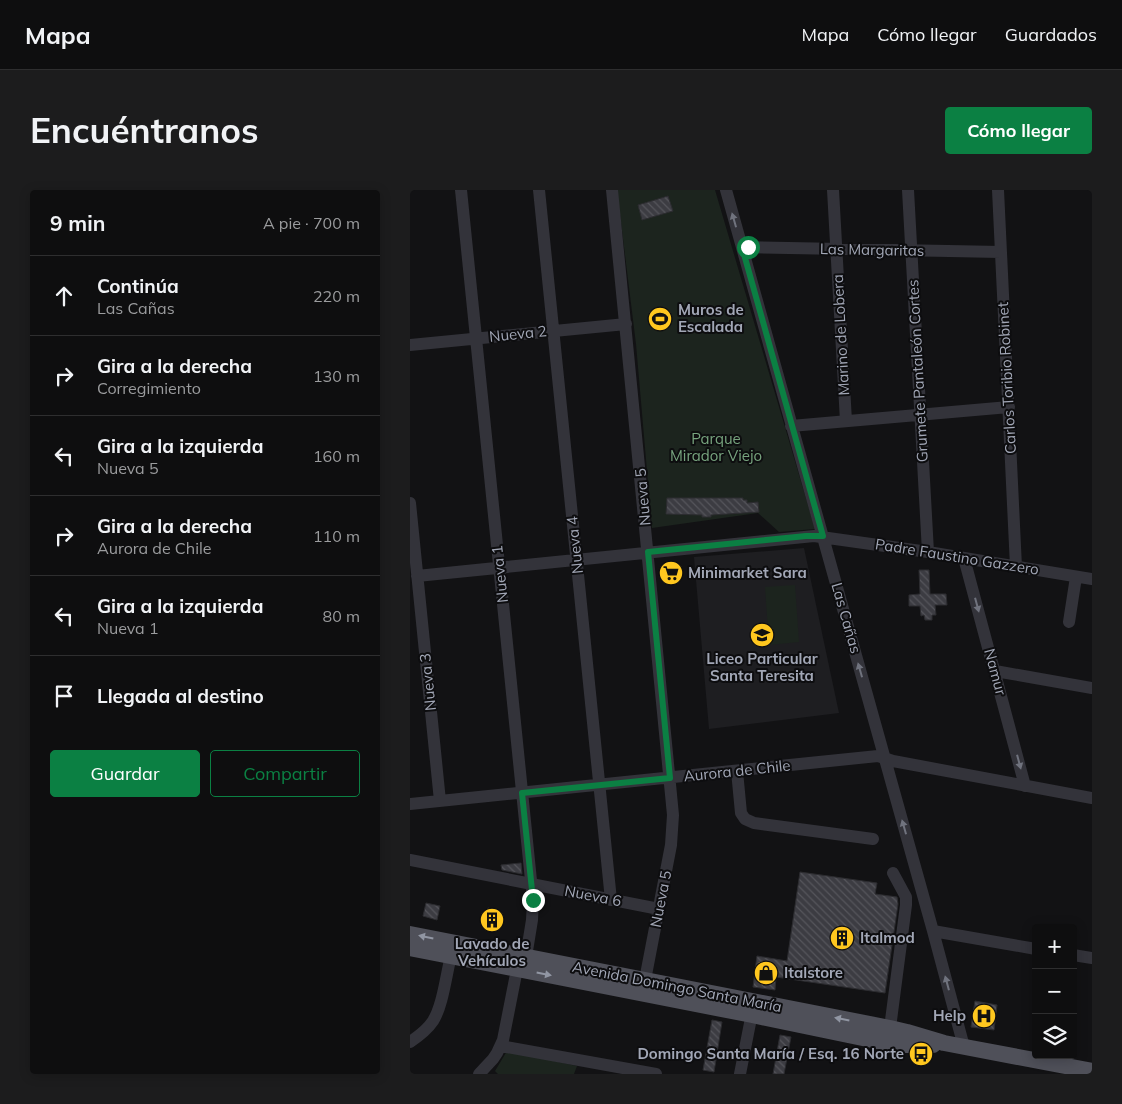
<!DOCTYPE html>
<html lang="es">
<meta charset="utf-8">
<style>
body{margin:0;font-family:Mulish,sans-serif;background:#1c1c1d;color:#f1f3f6}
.controls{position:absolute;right:15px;bottom:15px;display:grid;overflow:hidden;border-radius:5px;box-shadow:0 2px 12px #0003}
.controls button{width:45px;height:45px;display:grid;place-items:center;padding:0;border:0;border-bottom:1px solid #2e2e2f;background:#0e0e0f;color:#f1f3f6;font:25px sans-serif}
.stop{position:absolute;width:15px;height:15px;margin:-11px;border:4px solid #0b8043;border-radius:50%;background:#fff}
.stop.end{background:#0b8043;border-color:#fff;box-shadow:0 1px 5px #0008}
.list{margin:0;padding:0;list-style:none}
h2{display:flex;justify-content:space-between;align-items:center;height:65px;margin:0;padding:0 20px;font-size:21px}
h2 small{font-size:16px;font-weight:400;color:#9b9c9e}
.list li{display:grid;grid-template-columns:32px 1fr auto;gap:15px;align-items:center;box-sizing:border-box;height:80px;padding:0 20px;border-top:1px solid #2e2e2f}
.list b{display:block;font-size:19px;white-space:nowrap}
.list p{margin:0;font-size:16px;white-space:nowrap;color:#9b9c9e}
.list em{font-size:16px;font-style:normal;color:#9b9c9e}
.actions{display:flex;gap:10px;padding:15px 20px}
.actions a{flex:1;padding:11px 0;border:1px solid #0b8043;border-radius:5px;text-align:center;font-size:18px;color:#0b8043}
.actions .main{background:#0b8043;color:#fff}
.icon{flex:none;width:28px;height:28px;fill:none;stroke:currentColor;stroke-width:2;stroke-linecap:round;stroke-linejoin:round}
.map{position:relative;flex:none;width:682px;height:884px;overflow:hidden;border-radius:5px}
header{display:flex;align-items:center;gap:30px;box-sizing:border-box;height:70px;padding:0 25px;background:#0e0e0f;border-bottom:1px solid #2e2e2f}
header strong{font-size:24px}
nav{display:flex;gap:28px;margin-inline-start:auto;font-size:18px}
.intro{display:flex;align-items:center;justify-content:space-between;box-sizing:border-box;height:120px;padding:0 30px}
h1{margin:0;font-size:35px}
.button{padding:12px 22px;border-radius:5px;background:#0b8043;color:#fff;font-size:18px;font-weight:700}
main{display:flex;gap:30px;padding:0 30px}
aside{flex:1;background:#0e0e0f;border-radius:5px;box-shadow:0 2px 12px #0003}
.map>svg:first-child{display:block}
.built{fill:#1e1e21}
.park{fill:#1c241e}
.building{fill:url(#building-back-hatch);stroke:#2c2c30}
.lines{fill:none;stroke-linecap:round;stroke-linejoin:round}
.minor{stroke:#33333a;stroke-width:12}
.major{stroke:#4f5059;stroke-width:16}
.oneway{fill:#70737e}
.oneway2{fill:#9196a3}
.route{stroke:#0b8043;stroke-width:6}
.labels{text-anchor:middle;stroke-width:4;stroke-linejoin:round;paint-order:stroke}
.street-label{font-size:15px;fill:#a2a7b6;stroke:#0d0d0f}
.poi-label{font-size:15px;font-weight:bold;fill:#a2a7b6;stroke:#0d0d0f;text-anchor:start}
.park-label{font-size:15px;fill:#77a37e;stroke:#0d0d0f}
</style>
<header>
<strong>Mapa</strong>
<nav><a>Mapa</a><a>Cómo llegar</a><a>Guardados</a></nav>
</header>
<div class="intro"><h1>Encuéntranos</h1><a class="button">Cómo llegar</a></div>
<main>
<aside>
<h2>9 min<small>A pie · 700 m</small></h2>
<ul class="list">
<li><svg class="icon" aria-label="ahead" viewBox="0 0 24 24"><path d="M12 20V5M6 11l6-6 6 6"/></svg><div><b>Continúa</b><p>Las Cañas</p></div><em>220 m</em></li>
<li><svg class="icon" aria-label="right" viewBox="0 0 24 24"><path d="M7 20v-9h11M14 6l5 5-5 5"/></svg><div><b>Gira a la derecha</b><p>Corregimiento</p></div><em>130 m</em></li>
<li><svg class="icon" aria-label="left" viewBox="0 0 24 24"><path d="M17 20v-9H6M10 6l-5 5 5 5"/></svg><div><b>Gira a la izquierda</b><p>Nueva 5</p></div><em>160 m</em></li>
<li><svg class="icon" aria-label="right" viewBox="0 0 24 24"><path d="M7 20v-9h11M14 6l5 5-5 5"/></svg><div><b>Gira a la derecha</b><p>Aurora de Chile</p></div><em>110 m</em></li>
<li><svg class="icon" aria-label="left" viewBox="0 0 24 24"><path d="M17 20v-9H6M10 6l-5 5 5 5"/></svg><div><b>Gira a la izquierda</b><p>Nueva 1</p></div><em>80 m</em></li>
<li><svg class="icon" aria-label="arrive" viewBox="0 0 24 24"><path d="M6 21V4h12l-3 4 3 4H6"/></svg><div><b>Llegada al destino</b></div></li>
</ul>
<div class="actions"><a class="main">Guardar</a><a>Compartir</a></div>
</aside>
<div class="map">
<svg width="682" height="884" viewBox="0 0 682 884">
<defs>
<pattern id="building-back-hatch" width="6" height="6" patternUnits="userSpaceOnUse" patternTransform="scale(1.25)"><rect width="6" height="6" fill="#3c3c42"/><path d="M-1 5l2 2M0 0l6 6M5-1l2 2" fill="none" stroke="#55555b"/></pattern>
</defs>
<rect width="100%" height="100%" fill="#121214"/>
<path class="built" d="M 394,358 L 429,523 L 299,539 L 284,367 Z"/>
<path class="park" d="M 207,0 L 305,0 L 405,339 L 369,342 L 348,323 L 242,338 L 226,154 Z
M 385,395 L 389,452 L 359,455 L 355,397 Z
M 97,861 L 167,876 L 164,884 L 88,884 L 85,881 Z"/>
<path class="building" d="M 258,6 L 263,21 L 232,30 L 228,15 Z
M 257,308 L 333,308 L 333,310 L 337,310 L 337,313 L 348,312 L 349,322 L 301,325 L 301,327 L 292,327 L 292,325 L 256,324 Z
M 258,374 L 266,374 L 267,387 L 255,388 L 254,378 Z
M 509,380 L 519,380 L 520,404 L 536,404 L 537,415 L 525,415 L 526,425 L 522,425 L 522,430 L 515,430 L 514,425 L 511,426 L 510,416 L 499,416 L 499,405 L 510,404 Z
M 111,673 L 112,684 L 92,680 L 91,675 Z
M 390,682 L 467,693 L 465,704 L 487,707 L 488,714 L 475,803 L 366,787 L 365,800 L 343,797 L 347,766 L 377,771 Z
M 16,713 L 30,716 L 27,730 L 13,726 Z
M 78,718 L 90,721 L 86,741 L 74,738 Z
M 565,811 L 587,815 L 584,840 L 561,837 Z
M 302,830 L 312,832 L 304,882 L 293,880 Z
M 370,845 L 381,847 L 374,884 L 363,884 Z"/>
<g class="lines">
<path class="minor" d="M 51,0 L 123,710 L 122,730 L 116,767 L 107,779 L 93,850 L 87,863 L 83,869 L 69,884
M 129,0 L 201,710
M 202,0 L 263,625 L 261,655 L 235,790
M 316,0 L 523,741 L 554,857
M 423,0 L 436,231
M 498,0 L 518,362
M 588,0 L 606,377
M 332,57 L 591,62
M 0,155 L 216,134
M 381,236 L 599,217
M 0,313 L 30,611
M 554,368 L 615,596
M 7,386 L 404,346 L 518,362 L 682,389
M 659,432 L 666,387
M 585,481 L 682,498
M 327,581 L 331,623 L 335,629 L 344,633 L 463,649
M 0,614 L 468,566 L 483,571 L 682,608
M 0,670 L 249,719
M 523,741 L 626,759
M 663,765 L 682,768
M 480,838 L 496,715 L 496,707 L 483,683
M 0,852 C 9,846 17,840 23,831 C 33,815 36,785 41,766
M 91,856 L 246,884
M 330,884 L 343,818"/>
<path class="major" d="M 0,744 L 480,838 L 497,842 L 534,853 L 682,881
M 0,758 L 342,825 L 467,851 L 494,855 L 523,855"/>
</g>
<defs><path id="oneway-solid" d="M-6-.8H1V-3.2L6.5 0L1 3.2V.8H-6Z" transform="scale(1.25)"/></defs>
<g class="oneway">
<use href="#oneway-solid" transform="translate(324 30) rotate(-106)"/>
<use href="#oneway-solid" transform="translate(567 415) rotate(75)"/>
<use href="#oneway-solid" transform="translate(450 480) rotate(-106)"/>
<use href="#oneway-solid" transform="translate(609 572) rotate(75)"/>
<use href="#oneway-solid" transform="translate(494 637) rotate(-106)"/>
<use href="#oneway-solid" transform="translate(537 793) rotate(-105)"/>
</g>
<g class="oneway2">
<use href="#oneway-solid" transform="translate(16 747) rotate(-168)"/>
<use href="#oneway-solid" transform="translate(134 784) rotate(11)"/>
<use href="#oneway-solid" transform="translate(432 829) rotate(-169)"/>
</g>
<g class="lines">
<path class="route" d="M 123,710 L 112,603 L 260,588 L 238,362 L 356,350 L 396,346 L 413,346 L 332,57 L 338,57"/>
</g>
<defs>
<g id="stadium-disc" transform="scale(1.25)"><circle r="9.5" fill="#ffc71f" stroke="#0d0d0f"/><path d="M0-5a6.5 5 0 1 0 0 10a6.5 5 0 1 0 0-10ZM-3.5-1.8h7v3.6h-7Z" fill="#111"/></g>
<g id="supermarket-disc" transform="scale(1.25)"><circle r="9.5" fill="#ffc71f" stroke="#0d0d0f"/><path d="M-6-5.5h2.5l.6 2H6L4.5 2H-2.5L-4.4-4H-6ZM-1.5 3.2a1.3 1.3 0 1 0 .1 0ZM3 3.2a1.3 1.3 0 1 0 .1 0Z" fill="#111"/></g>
<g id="school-disc" transform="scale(1.25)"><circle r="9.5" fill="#ffc71f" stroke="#0d0d0f"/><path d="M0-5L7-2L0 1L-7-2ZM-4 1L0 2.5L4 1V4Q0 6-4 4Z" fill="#111"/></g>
<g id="building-disc" transform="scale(1.25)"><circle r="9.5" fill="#ffc71f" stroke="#0d0d0f"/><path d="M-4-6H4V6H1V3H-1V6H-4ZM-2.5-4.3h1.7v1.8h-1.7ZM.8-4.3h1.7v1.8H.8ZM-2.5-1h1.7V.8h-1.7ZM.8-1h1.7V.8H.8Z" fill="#111"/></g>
<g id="shop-disc" transform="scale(1.25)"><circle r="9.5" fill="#ffc71f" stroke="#0d0d0f"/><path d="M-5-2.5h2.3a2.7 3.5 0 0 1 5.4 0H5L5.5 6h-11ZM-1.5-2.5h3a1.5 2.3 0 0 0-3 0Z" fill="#111"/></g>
<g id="hospital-disc" transform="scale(1.25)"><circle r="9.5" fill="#ffc71f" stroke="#0d0d0f"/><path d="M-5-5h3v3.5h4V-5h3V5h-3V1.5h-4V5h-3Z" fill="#111"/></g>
<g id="bus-disc" transform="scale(1.25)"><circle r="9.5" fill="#ffc71f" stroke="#0d0d0f"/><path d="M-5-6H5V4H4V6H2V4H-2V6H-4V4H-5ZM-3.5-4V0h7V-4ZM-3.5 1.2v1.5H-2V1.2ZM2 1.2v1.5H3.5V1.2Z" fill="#111"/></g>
</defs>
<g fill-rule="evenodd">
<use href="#stadium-disc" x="250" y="129"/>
<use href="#supermarket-disc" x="261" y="383"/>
<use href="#school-disc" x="352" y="445"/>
<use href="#building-disc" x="82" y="730"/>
<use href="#building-disc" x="432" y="748"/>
<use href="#shop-disc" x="356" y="783"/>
<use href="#hospital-disc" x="574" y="826"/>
<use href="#bus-disc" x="511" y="864"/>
</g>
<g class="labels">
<g class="street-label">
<text transform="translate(462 60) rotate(1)" y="5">Las Margaritas</text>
<text transform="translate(108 144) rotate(-6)" y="5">Nueva 2</text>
<text transform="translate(431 145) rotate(-93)" y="5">Marino de Lobera</text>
<text transform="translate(508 181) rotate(-93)" y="5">Grumete Pantaleón Cortes</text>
<text transform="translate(597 188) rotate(-93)" y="5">Carlos Toribio Robinet</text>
<text transform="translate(233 307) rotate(-95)" y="5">Nueva 5</text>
<text transform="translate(165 355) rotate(-96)" y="5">Nueva 4</text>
<text transform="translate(547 367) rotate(9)" y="5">Padre Faustino Gazzero</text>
<text transform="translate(90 384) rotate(-96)" y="5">Nueva 1</text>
<text transform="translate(436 428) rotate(74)" y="5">Las Cañas</text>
<text transform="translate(585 482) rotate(75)" y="5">Namur</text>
<text transform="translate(18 492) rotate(-96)" y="5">Nueva 3</text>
<text transform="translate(327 581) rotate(-6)" y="5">Aurora de Chile</text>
<text transform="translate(183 706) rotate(11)" y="5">Nueva 6</text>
<text transform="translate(251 709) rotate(-79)" y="5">Nueva 5</text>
<text transform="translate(267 797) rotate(11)" y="5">Avenida Domingo Santa María</text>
</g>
<g class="poi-label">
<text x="268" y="125">Muros de<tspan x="268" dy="17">Escalada</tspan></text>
<text x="278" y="388">Minimarket Sara</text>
<text x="352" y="474" text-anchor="middle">Liceo Particular<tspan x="352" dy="17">Santa Teresita</tspan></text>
<text x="450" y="753">Italmod</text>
<text x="82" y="759" text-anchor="middle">Lavado de<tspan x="82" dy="17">Vehículos</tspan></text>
<text x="374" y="788">Italstore</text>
<text x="556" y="831" text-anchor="end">Help</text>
<text x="494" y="869" text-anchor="end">Domingo Santa María / Esq. 16 Norte</text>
</g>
<g class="park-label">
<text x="306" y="254">Parque<tspan x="306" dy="17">Mirador Viejo</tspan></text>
</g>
</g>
</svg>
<div class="controls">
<button>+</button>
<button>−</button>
<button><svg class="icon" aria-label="layers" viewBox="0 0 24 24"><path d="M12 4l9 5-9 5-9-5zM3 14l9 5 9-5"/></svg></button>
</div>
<div class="stop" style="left:338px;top:57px"></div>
<div class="stop end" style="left:123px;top:710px"></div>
</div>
</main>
